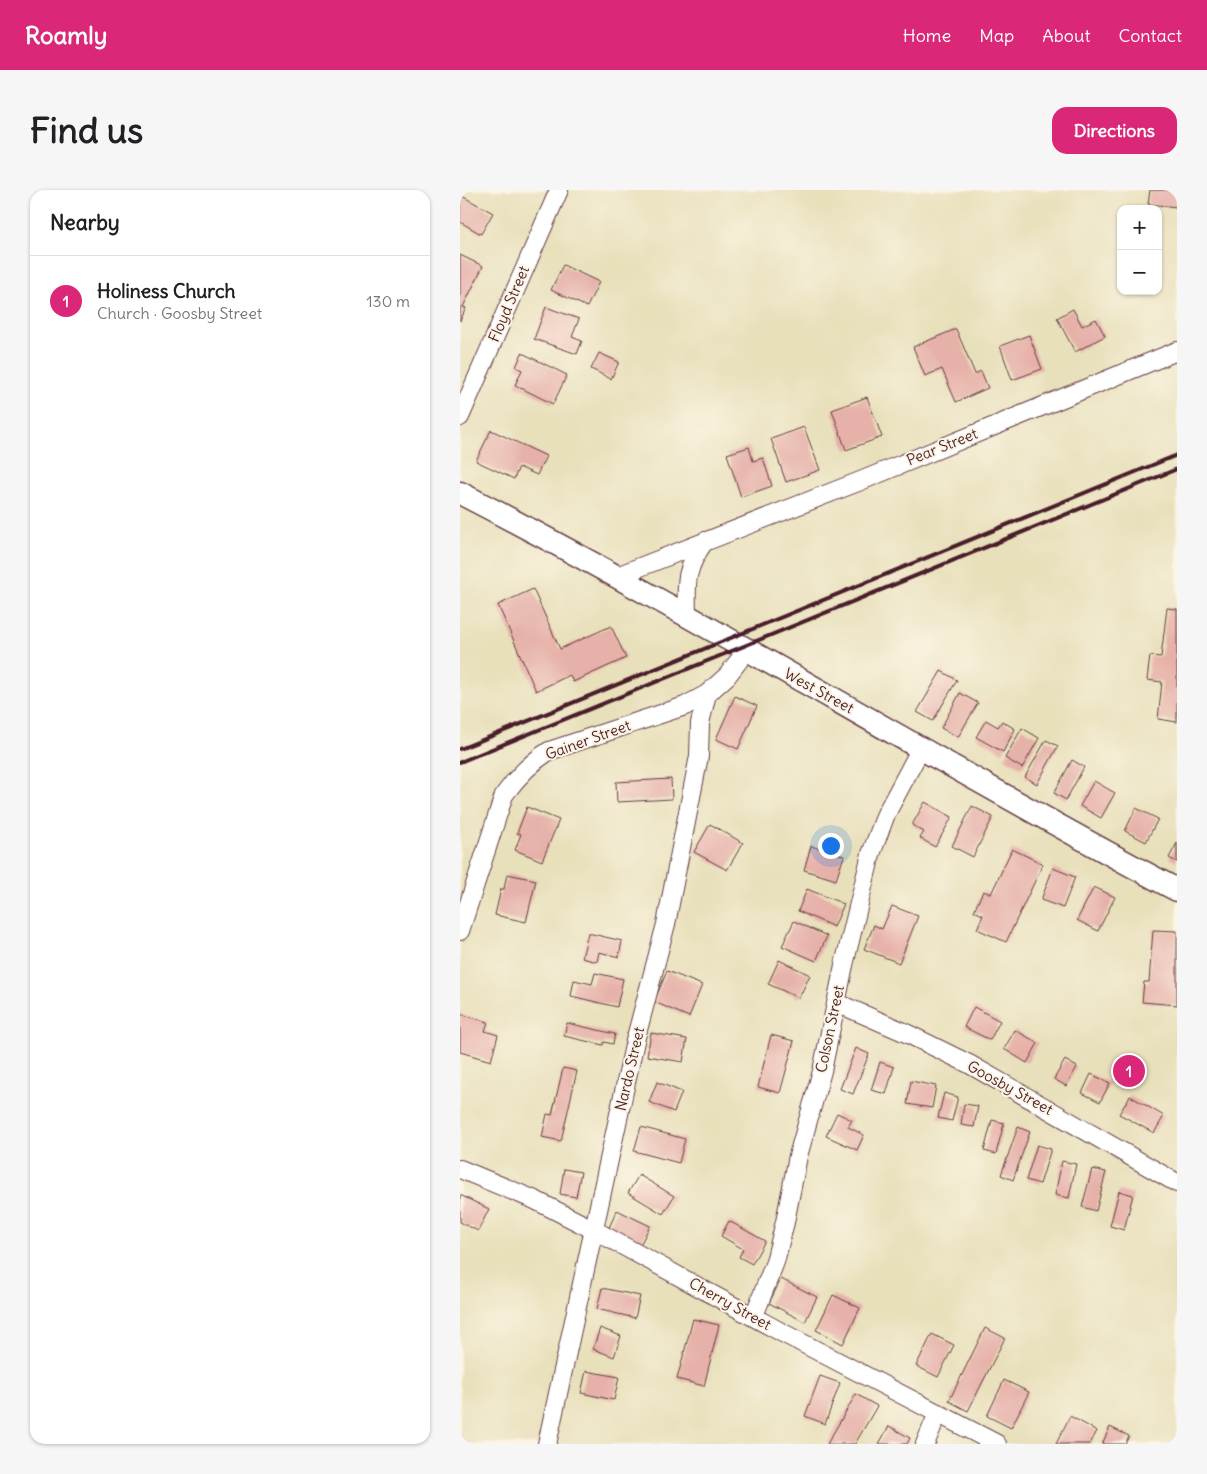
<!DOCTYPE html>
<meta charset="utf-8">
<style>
body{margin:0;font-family:Delius,sans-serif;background:#f6f6f6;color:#202124}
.controls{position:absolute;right:15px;top:15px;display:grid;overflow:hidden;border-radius:10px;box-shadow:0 1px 4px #0004}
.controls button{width:45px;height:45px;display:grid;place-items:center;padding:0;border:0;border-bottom:1px solid #e0e0e0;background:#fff;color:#202124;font:25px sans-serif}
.you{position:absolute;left:370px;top:655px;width:18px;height:18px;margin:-12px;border:4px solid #fff;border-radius:50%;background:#1a73e8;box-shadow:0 0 0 8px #1a73e833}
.badge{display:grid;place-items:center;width:32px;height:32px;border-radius:50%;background:#db2777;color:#fff;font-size:16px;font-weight:700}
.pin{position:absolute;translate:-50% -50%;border:2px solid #fff;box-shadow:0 1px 5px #0006}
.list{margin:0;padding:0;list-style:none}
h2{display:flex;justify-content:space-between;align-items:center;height:65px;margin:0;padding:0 20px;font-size:21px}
h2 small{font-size:16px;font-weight:400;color:#757577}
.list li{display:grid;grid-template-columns:32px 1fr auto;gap:15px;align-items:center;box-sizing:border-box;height:90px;padding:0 20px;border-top:1px solid #e0e0e0}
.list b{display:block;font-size:19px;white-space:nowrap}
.list p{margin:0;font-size:16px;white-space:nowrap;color:#757577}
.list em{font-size:16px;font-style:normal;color:#757577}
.map{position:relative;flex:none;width:717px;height:1254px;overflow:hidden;border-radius:15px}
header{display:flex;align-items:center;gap:30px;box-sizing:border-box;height:70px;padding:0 25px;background:#db2777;color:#fff}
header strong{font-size:24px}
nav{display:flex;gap:28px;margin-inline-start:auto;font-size:18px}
.intro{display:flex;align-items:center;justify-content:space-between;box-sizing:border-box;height:120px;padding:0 30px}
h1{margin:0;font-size:35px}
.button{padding:12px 22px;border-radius:15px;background:#db2777;color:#fff;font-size:18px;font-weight:700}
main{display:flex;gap:30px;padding:0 30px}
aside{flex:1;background:#fff;border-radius:15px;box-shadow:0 1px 4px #0004}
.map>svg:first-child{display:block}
.building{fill:#e6b1a9}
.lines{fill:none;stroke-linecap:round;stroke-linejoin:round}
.minor-casing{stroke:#623c41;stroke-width:20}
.tertiary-casing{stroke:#623c41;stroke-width:25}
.minor{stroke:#fff;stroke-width:18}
.tertiary{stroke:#fff;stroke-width:22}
.rail{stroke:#4a1f2b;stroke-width:4}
.labels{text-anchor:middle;stroke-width:4;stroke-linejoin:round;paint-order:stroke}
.street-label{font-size:15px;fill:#4a1f2b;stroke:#fcf5e5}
</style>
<header>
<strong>Roamly</strong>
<nav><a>Home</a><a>Map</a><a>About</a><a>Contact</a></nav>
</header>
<div class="intro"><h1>Find us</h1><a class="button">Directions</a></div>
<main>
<aside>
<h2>Nearby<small></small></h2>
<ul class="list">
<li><span class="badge">1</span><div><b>Holiness Church</b><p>Church · Goosby Street</p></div><em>130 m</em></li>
</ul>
</aside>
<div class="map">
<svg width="717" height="1254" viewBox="0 0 717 1254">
<rect width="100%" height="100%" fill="#fcf5e5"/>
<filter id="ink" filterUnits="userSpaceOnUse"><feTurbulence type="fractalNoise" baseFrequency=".02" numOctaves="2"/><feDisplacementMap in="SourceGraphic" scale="10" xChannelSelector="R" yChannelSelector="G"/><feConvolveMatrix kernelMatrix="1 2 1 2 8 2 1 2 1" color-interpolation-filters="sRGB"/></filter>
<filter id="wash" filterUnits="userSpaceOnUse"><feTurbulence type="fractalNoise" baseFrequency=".0096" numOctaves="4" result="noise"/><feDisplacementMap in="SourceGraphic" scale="20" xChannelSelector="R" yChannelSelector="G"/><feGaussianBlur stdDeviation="1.12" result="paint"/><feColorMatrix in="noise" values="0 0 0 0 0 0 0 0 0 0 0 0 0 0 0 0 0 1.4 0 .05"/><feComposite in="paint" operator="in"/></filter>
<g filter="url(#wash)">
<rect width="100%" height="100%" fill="#e8e0bb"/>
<g id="blocks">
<path class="building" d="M 690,0 L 717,0 L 717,17 L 688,14 Z
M 0,5 L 33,23 L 21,44 L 0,32 Z
M 0,65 L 23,76 L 3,117 L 6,118 L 0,131 Z
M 103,75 L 139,92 L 127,117 L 91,100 Z
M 86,117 L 119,129 L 112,147 L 122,151 L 117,164 L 74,149 Z
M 613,119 L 622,136 L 636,129 L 645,146 L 615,162 L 597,128 Z
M 496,139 L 515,184 L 521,181 L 528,198 L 496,212 L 482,179 L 465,186 L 453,157 Z
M 569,145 L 582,179 L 552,190 L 540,156 Z
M 62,163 L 107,185 L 93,214 L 55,195 L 62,180 L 56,177 Z
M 139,163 L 159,172 L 151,189 L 131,179 Z
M 407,207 L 422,247 L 386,260 L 372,220 Z
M 344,237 L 360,280 L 326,292 L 311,249 Z
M 31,240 L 86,266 L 77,285 L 59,277 L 54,289 L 16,271 Z
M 289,257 L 293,271 L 303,268 L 312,296 L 281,307 L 267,264 Z
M 73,399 L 100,459 L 151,436 L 166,468 L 113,492 L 110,485 L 76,501 L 38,415 Z
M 707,418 L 717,419 L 717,532 L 698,529 L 702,492 L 687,490 L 690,466 L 701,467 Z
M 481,481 L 497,490 L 473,531 L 457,522 Z
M 500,503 L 518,513 L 498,547 L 481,538 Z
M 275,506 L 297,516 L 278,559 L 256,549 Z
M 526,530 L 538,537 L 542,531 L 555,539 L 543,562 L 516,547 Z
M 562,538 L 579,548 L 562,578 L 545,568 Z
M 586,550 L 598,556 L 577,594 L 565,587 Z
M 612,570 L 624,577 L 606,610 L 594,603 Z
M 211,589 L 212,609 L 157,612 L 156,592 Z
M 634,591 L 655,603 L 641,628 L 620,616 Z
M 465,612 L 492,627 L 475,657 L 460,648 L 464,642 L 452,635 Z
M 512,616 L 533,627 L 513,667 L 492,656 Z
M 67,617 L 99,630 L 82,671 L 55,660 L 61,644 L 57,643 Z
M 676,618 L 698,629 L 686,652 L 665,641 Z
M 250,634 L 283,653 L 267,680 L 234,662 Z
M 717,653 L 717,672 L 709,668 Z
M 351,656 L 384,666 L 376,690 L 344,680 Z
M 552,659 L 583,674 L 546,752 L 517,739 L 523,725 L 514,721 L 523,701 L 531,704 Z
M 593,678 L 615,687 L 603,718 L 581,710 Z
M 47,684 L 76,690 L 66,732 L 35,725 L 41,699 L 44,699 Z
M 634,697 L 655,707 L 638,741 L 617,730 Z
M 347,699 L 384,714 L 374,737 L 338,721 Z
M 432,716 L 458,726 L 439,773 L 404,759 L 414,735 L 422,739 Z
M 334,731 L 367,746 L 356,771 L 322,756 Z
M 693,740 L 717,741 L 717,815 L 682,812 L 684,792 L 689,792 Z
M 128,743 L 162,751 L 159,767 L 139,762 L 137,772 L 122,768 Z
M 319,770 L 350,785 L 339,808 L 308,794 Z
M 207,781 L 242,795 L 229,827 L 194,812 Z
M 135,783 L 163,789 L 157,817 L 111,806 L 114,790 L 132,794 Z
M 514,817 L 540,831 L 530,850 L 504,837 Z
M 0,824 L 28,832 L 25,841 L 38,845 L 31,871 L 0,862 Z
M 107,833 L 155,844 L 153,854 L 144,852 L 143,855 L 104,846 Z
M 555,840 L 578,853 L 567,873 L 544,859 Z
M 191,843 L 227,849 L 223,872 L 187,866 Z
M 311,845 L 334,851 L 320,903 L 298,897 Z
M 396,858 L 409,864 L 393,904 L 380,899 Z
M 605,870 L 617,877 L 606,896 L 594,889 Z
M 420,872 L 434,877 L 426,904 L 411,900 Z
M 103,878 L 117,881 L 101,951 L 82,947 L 87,924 L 92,925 Z
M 631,884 L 650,893 L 640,912 L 622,903 Z
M 451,891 L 476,896 L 472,918 L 447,914 Z
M 197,892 L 222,902 L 214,922 L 189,912 Z
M 484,903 L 498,907 L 492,931 L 478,928 Z
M 670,906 L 704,926 L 694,943 L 659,924 Z
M 504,914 L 518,916 L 514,937 L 501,935 Z
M 377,923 L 392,930 L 388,937 L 404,945 L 397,960 L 366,946 Z
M 532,930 L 544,933 L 536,964 L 524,961 Z
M 181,937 L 225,949 L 219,973 L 174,961 Z
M 558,937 L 570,942 L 553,990 L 541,985 Z
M 577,955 L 591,959 L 580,994 L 566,990 Z
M 602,971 L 616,974 L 609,1008 L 595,1005 Z
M 104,979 L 121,982 L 116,1007 L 100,1004 Z
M 632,979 L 646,982 L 636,1021 L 622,1017 Z
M 179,985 L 214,1006 L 203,1024 L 168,1003 Z
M 659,1001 L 673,1005 L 664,1040 L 650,1036 Z
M 0,1005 L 29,1019 L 18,1041 L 0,1032 Z
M 157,1020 L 190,1036 L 180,1055 L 148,1040 Z
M 269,1031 L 305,1051 L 292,1074 L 279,1067 L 283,1059 L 261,1046 Z
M 321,1089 L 357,1107 L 345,1132 L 309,1113 Z
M 142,1098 L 180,1106 L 175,1128 L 137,1119 Z
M 373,1105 L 400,1118 L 383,1154 L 356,1140 Z
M 233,1129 L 259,1135 L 244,1196 L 217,1189 Z
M 140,1138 L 161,1146 L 154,1167 L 133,1159 Z
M 525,1138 L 545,1148 L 508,1221 L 489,1211 Z
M 472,1144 L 494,1155 L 478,1187 L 456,1176 Z
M 126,1181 L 159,1187 L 154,1210 L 121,1203 Z
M 360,1186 L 380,1193 L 365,1234 L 345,1226 Z
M 544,1190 L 569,1202 L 551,1238 L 527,1226 Z
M 396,1204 L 417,1216 L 395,1254 L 367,1254 Z
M 610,1226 L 637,1241 L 630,1254 L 596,1254 Z
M 429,1236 L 450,1248 L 447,1254 L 419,1254 Z
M 650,1237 L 669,1246 L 665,1254 L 642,1254 Z"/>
</g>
</g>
<g filter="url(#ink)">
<use href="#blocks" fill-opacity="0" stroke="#623c41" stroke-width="1"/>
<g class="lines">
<g class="minor-casing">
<path id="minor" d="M 0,227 L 99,0
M 157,386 L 403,290 L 717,161
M 227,424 C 226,392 225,378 245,351
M 0,741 L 44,605 C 57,587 70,573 89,561 L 225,516 L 247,504 L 267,486 L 287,460
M 377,813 L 444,842 L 509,874 L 717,993
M 0,979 L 75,1010 L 134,1040 L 321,1142 L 537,1254
M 294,1126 L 315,1072 L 325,1032 L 338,966 L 362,881 L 384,775 L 411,664 L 426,624 L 461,558
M 87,1254 L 175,851 L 206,734 L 239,566 L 240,533 L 247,504
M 465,1254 L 478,1223"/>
</g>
<g class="tertiary-casing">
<path id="tertiary" d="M 0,303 C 243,428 475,572 717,700"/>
</g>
<use href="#minor" class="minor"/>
<use href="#tertiary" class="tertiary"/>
<path class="rail" d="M 0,559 L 717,265
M 0,572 L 717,279"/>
</g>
</g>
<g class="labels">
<g class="street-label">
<text transform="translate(49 114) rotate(-67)" y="5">Floyd Street</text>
<text transform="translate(482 257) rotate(-22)" y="5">Pear Street</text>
<text transform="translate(359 501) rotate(29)" y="5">West Street</text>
<text transform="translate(128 550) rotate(-20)" y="5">Gainer Street</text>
<text transform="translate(370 839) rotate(-78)" y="5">Colson Street</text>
<text transform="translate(170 879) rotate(-77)" y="5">Nardo Street</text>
<text transform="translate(550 898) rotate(29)" y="5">Goosby Street</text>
<text transform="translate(270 1114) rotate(29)" y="5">Cherry Street</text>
</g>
</g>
</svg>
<div class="controls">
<button>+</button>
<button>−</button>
</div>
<div class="you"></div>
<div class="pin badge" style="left:669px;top:881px">1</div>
</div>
</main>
